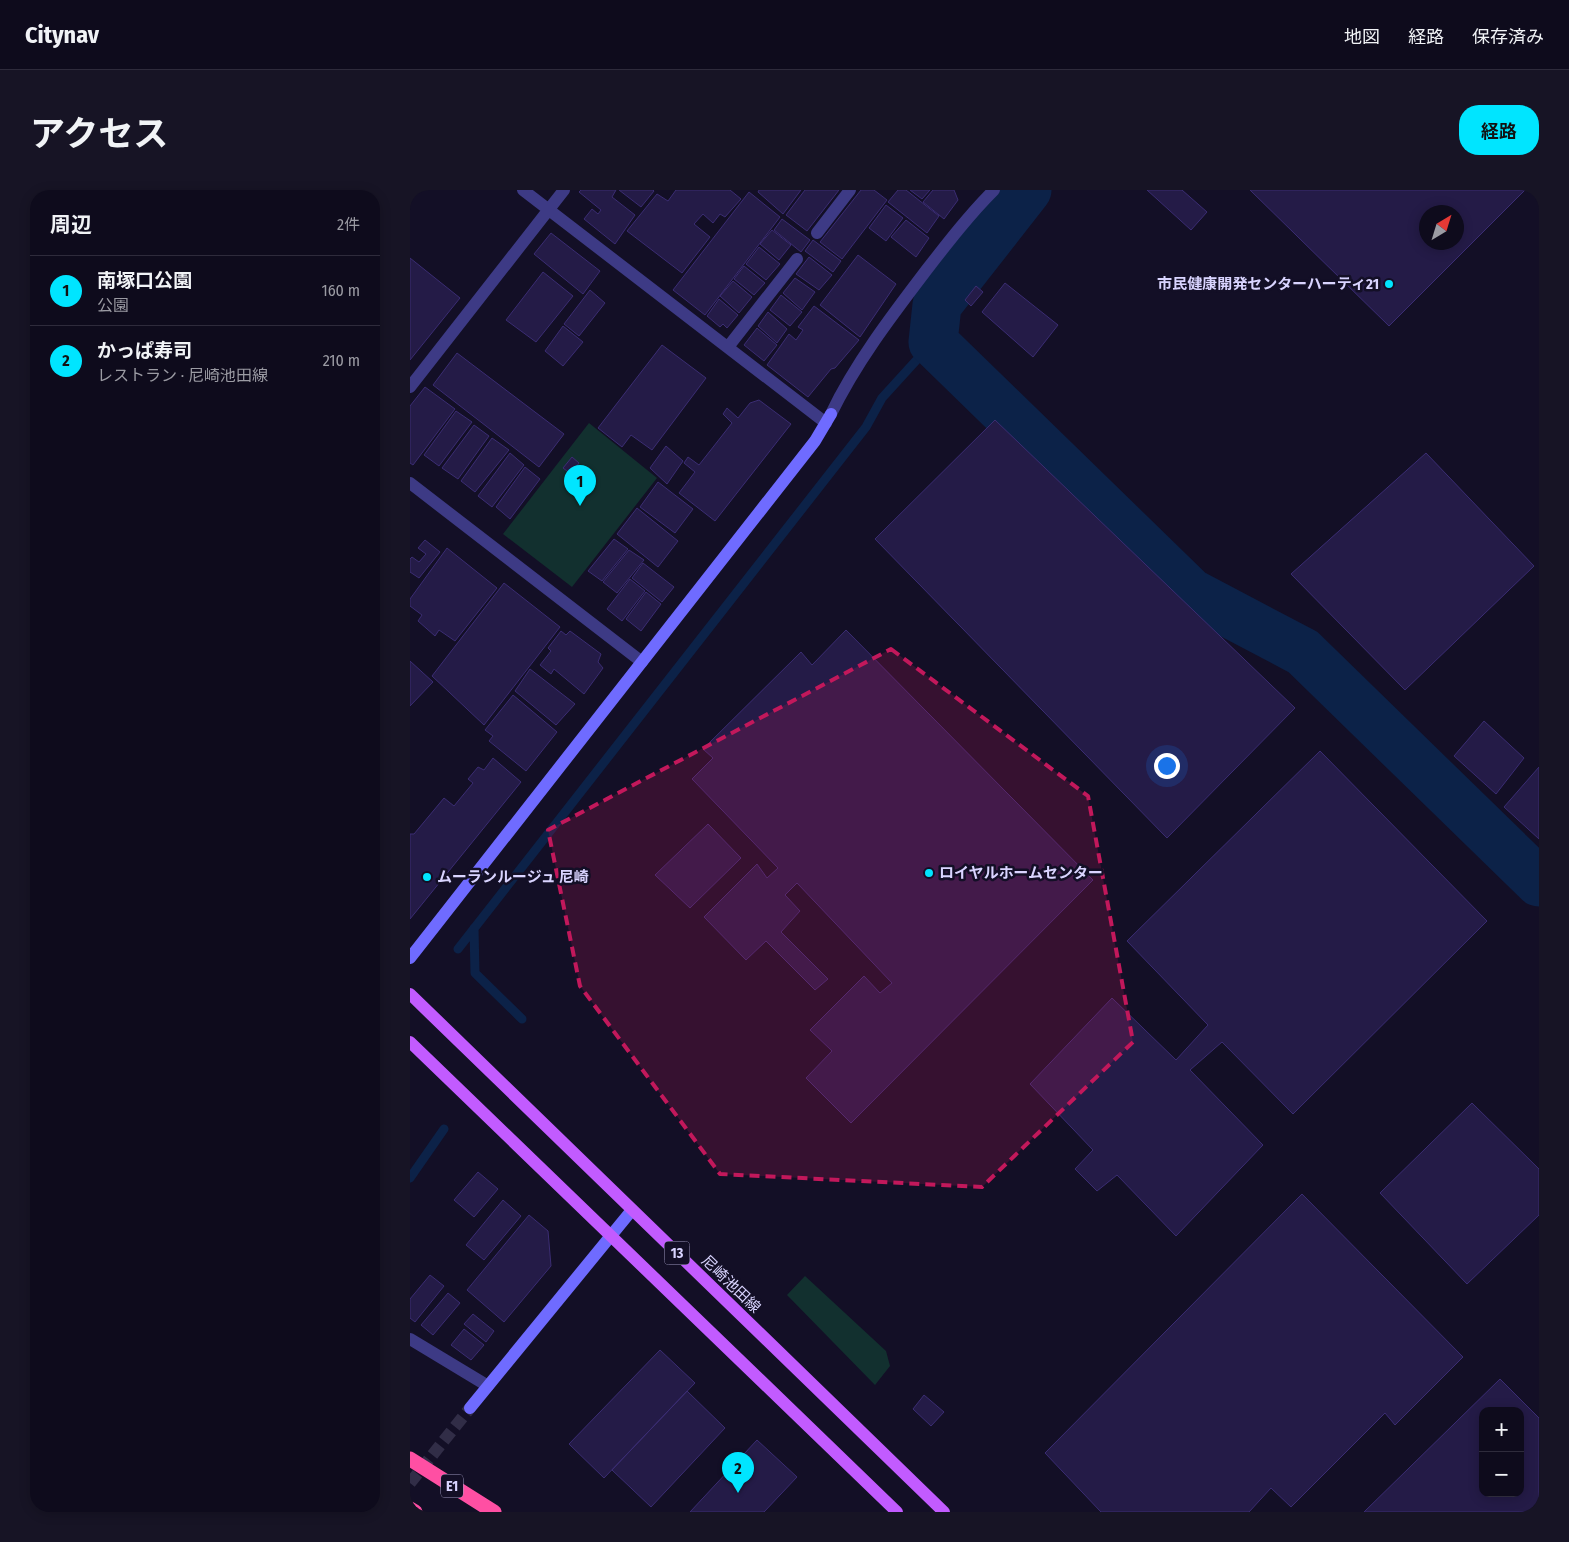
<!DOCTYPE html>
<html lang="ja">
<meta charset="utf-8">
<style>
body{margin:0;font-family:"Fira Sans Condensed","Noto Sans JP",sans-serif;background:#171425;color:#f1f3f6}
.controls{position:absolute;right:15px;bottom:15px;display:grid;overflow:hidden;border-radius:10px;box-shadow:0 2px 12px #0003}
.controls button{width:45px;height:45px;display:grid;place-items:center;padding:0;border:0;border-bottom:1px solid #2e2b3b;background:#0e0b1c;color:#f1f3f6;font:25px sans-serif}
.compass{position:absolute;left:1009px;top:15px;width:45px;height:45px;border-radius:50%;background:#0e0b1c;box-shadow:0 2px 12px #0003;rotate:38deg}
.you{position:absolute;left:756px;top:575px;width:18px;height:18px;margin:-12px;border:4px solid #fff;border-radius:50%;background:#1a73e8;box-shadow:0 0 0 8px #1a73e833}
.badge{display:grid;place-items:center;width:32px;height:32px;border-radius:50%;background:#00e5ff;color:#111;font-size:16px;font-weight:700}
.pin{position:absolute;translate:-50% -41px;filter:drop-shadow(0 1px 2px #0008)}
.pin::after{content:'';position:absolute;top:26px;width:18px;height:15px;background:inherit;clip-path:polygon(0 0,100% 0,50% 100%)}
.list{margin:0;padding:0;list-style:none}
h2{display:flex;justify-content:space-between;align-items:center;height:65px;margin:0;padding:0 20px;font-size:21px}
h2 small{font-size:16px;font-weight:400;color:#9b9ba3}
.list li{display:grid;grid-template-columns:32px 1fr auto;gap:15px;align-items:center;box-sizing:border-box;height:70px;padding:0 20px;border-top:1px solid #2e2b3b}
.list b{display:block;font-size:19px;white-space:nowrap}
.list p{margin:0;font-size:16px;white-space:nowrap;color:#9b9ba3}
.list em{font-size:16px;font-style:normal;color:#9b9ba3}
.map{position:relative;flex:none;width:1129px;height:1322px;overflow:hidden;border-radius:20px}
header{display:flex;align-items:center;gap:30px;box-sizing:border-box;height:70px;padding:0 25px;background:#0e0b1c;border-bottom:1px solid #2e2b3b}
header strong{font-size:24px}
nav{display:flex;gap:28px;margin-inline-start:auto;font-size:18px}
.intro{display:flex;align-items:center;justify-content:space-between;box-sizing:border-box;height:120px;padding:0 30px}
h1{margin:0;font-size:35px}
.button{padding:12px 22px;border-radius:20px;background:#00e5ff;color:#111;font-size:18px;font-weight:700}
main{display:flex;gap:30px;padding:0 30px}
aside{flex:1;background:#0e0b1c;border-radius:20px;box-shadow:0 2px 12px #0003}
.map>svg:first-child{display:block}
.green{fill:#12302f}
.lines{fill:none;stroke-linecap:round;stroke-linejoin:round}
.stream{stroke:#0c2248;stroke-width:9}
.river{stroke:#0c2248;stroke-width:49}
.building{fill:#241b47;stroke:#3b2d73;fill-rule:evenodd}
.secondary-tunnel{stroke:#312d47;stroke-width:12;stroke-dasharray:12 6;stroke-linecap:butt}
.street{stroke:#3d3a85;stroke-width:12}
.secondary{stroke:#6f6bff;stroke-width:12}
.primary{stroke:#c25bff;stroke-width:12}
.highway{stroke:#ff4fa3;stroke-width:15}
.marked{fill:#c2185b;fill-opacity:0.2;stroke:#c2185b;stroke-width:4;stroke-dasharray:10 6;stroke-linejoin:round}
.poi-dot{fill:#00e5ff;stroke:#130f26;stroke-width:2}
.labels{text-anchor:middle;stroke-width:5;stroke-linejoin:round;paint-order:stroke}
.shield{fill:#130f26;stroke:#9e99be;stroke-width:1}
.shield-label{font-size:14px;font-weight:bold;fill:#d9d4ff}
.poi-label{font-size:15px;font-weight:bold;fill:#d9d4ff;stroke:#130f26;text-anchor:start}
.street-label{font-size:15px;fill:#d9d4ff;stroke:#130f26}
</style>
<header>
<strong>Citynav</strong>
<nav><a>地図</a><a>経路</a><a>保存済み</a></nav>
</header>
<div class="intro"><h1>アクセス</h1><a class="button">経路</a></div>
<main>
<aside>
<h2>周辺<small>2件</small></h2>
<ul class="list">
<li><span class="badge">1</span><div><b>南塚口公園</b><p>公園</p></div><em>160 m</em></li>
<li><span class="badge">2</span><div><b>かっぱ寿司</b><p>レストラン · 尼崎池田線</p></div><em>210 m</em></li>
</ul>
</aside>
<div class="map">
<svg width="1129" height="1322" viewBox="0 0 1129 1322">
<rect width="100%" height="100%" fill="#130f26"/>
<path class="green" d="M 179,233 L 247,288 L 162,397 L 93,344 Z
M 395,1086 L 476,1161 L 480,1176 L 465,1195 L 377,1105 Z"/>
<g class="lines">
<path class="stream" d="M 64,738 L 65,783 L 112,829
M 48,759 L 456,237 L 472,208 L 523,152
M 0,988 L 34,939"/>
<path class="river" d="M 617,0 L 527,115 L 523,152 L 781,403 L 893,462 L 1129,692"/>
</g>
<path class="building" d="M 171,0 L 206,0 L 202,7 L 225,25 L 205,54 L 174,29 L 182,19 L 188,24 L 191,20 L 169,2 Z
M 209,0 L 243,0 L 244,1 L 231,17 Z
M 266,0 L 320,0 L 331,9 L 315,27 L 310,24 L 303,33 L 293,24 L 284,34 L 300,47 L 272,83 L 217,41 L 247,4 L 258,11 Z
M 349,0 L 391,0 L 373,24 L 348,2 Z
M 395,0 L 429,0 L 397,41 L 376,25 Z
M 451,0 L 464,0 L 477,10 L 432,69 L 410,52 Z
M 488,0 L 496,0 L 529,26 L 517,43 L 478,12 Z
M 500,0 L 520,0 L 512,9 Z
M 523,0 L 544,0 L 548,10 L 534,29 L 513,12 Z
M 737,0 L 772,0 L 797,22 L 781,40 Z
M 840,0 L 1115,0 L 979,136 ZM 1016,22 L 1046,22 L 1046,52 L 1016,52 Z
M 339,2 L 370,27 L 295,125 L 263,100 Z
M 476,15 L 493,28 L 476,51 L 459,38 Z
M 372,29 L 400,50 L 391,62 L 364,40 Z
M 496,30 L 519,48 L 506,67 L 481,47 Z
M 362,40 L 381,55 L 369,70 L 350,54 Z
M 141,43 L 190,81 L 173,104 L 124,64 Z
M 403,50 L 431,71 L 423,82 L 395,61 Z
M 349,57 L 370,74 L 356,90 L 336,74 Z
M 448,65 L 486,94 L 450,147 L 410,115 Z
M 399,67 L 422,85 L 409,100 L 386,84 Z
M 0,68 L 50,108 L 0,170 Z
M 334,76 L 355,93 L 344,105 L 324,89 Z
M 133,82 L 163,106 L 126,152 L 96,130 Z
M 385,88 L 405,102 L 392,120 L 373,103 Z
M 323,91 L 342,107 L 329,123 L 310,106 Z
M 595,93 L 648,135 L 623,167 L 572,122 Z
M 566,96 L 573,102 L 561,116 L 555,110 Z
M 180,100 L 195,113 L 169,146 L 154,134 Z
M 371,105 L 392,122 L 380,136 L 360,120 Z
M 309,109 L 328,125 L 317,138 L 313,134 L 310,137 L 297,126 Z
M 404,116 L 449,150 L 425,178 L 421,179 L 398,207 L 357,175 L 379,144 L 386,150 L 393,140 L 388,137 Z
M 358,122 L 377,139 L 367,153 L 348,136 Z
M 153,136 L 173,152 L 153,176 L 135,161 Z
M 347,138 L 367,155 L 354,171 L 334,155 Z
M 252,155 L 296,188 L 242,260 L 221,245 L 212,257 L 188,238 Z
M 47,163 L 154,244 L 129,277 L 23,195 Z
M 15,197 L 45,219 L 3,275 L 0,273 L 0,216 Z
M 349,210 L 381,234 L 305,331 L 269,303 L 285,282 L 274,273 L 278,267 L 289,275 L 322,233 L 313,224 L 317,218 L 328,228 L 340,213 Z
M 46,221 L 62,232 L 29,276 L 14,265 Z
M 585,230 L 885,518 L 757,648 L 465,349 Z
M 64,235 L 79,246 L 48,289 L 32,278 Z
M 82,248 L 99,260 L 65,302 L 51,291 Z
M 256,256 L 273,271 L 257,294 L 240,278 Z
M 100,263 L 114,275 L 82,317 L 68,306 Z
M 1016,263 L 1124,376 L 995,500 L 881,384 Z
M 162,267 L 169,273 L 161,284 L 153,278 Z
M 115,277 L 130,289 L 100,329 L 86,317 Z
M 248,292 L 283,319 L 265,343 L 230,317 Z
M 227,318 L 268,351 L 248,377 L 207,344 Z
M 204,349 L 218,359 L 192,391 L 178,381 Z
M 15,350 L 30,362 L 9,388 L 0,382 L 0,369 L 2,367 L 9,372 L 16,364 L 8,358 Z
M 37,358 L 87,398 L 45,451 L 29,440 L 25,446 L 8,431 L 12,425 L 0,416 L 0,409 Z
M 219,360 L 234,370 L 207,403 L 193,392 Z
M 233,373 L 264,397 L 252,412 L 222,388 Z
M 220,389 L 235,401 L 212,431 L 197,419 Z
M 94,393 L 150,437 L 74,535 L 22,486 Z
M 236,402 L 251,414 L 231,441 L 216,429 Z
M 436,440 L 683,690 L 441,933 L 396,888 L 422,861 L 400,840 L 454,786 L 470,803 L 482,793 L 387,693 L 375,705 L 390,721 L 371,742 L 418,789 L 405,800 L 356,751 L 336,770 L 294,727 L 347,674 L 357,688 L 368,678 L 282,589 L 303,568 L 293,559 L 391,462 L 402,475 Z
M 151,441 L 156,445 L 160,441 L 191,464 L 188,472 L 193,478 L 174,504 L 144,479 L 141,484 L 130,475 L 141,461 L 138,458 Z
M 0,471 L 23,492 L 0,516 Z
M 120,479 L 165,514 L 146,535 L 105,501 Z
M 103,505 L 147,542 L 116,581 L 79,551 L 83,546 L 75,540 Z
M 1074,531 L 1114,568 L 1086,604 L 1044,566 Z
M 910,561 L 1077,731 L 883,924 L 812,852 L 780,880 L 853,955 L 766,1046 L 707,985 L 687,1001 L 665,979 L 683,960 L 620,894 L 702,808 L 766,870 L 798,835 L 717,751 Z
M 83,568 L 111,592 L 0,729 L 0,644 L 4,644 L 34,608 L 44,616 L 63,593 L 58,589 L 68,577 L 74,580 Z
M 1129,577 L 1129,649 L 1094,617 Z
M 298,634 L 331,668 L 280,718 L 245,685 Z
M 1062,913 L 1129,979 L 1129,1025 L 1057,1094 L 970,1003 Z
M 68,982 L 88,999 L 64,1027 L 44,1010 Z
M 892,1004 L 1053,1167 L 985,1235 L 975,1223 L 881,1317 L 861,1298 L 839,1322 L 691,1322 L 635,1263 Z
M 93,1010 L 111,1026 L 74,1070 L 56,1055 Z
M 119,1025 L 138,1041 L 141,1076 L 94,1132 L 57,1100 Z
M 20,1085 L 34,1096 L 5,1132 L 0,1128 L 0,1109 Z
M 38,1103 L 50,1113 L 23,1145 L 11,1135 Z
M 63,1124 L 84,1141 L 76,1152 L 54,1134 Z
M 54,1139 L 74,1155 L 61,1170 L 41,1155 Z
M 250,1160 L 285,1193 L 194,1288 L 159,1254 Z
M 1090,1189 L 1129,1228 L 1129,1322 L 954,1322 ZM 1073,1221 L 1110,1221 L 1110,1303 L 1073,1303 Z
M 277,1201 L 315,1238 L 241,1317 L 202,1280 Z
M 514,1205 L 534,1222 L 521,1236 L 503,1219 Z
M 347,1250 L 387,1287 L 354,1322 L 280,1322 Z"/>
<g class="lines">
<path class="secondary-tunnel" d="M 0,1293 L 60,1218"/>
<path class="street" d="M 113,0 L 416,233
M 407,43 L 440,0
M 318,157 L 387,69
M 0,197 L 154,0
M 421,224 C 446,172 483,124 518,78 C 539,51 560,24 584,0
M 0,293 L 232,472
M 0,1149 L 78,1196"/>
<path class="secondary" d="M 0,768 L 405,251 L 421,224
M 60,1218 L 222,1020"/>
<path class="primary" d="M 0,804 L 534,1322
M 0,852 L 487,1322"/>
<path class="highway" d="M 0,1269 L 84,1322
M 0,1319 L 5,1322"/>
</g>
<path class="marked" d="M 481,459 L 678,606 L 723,852 L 572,997 L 310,984 L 170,796 L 138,640 Z"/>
<g class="poi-dot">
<circle cx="979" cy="94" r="5"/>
<circle cx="519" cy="683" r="5"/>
<circle cx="17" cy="687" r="5"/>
</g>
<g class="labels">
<g class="shield">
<rect x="254.5" y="1051.5" width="25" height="23" rx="4"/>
<rect x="31" y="1284.5" width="22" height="23" rx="4"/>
</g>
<g class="shield-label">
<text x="267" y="1068">13</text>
<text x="42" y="1301">E1</text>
</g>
<g class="poi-label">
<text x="969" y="99" text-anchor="end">市民健康開発センターハーティ21</text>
<text x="529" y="688">ロイヤルホームセンター</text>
<text x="27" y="692">ムーランルージュ 尼崎</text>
</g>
<g class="street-label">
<text transform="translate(321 1094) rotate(44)" y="5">尼崎池田線</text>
</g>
</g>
</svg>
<div class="controls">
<button>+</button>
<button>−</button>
</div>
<svg class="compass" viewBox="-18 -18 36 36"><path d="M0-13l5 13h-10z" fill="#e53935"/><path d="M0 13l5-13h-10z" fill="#9b9ba3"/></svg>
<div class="you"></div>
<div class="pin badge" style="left:170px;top:316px">1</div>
<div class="pin badge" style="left:328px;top:1303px">2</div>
</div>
</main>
